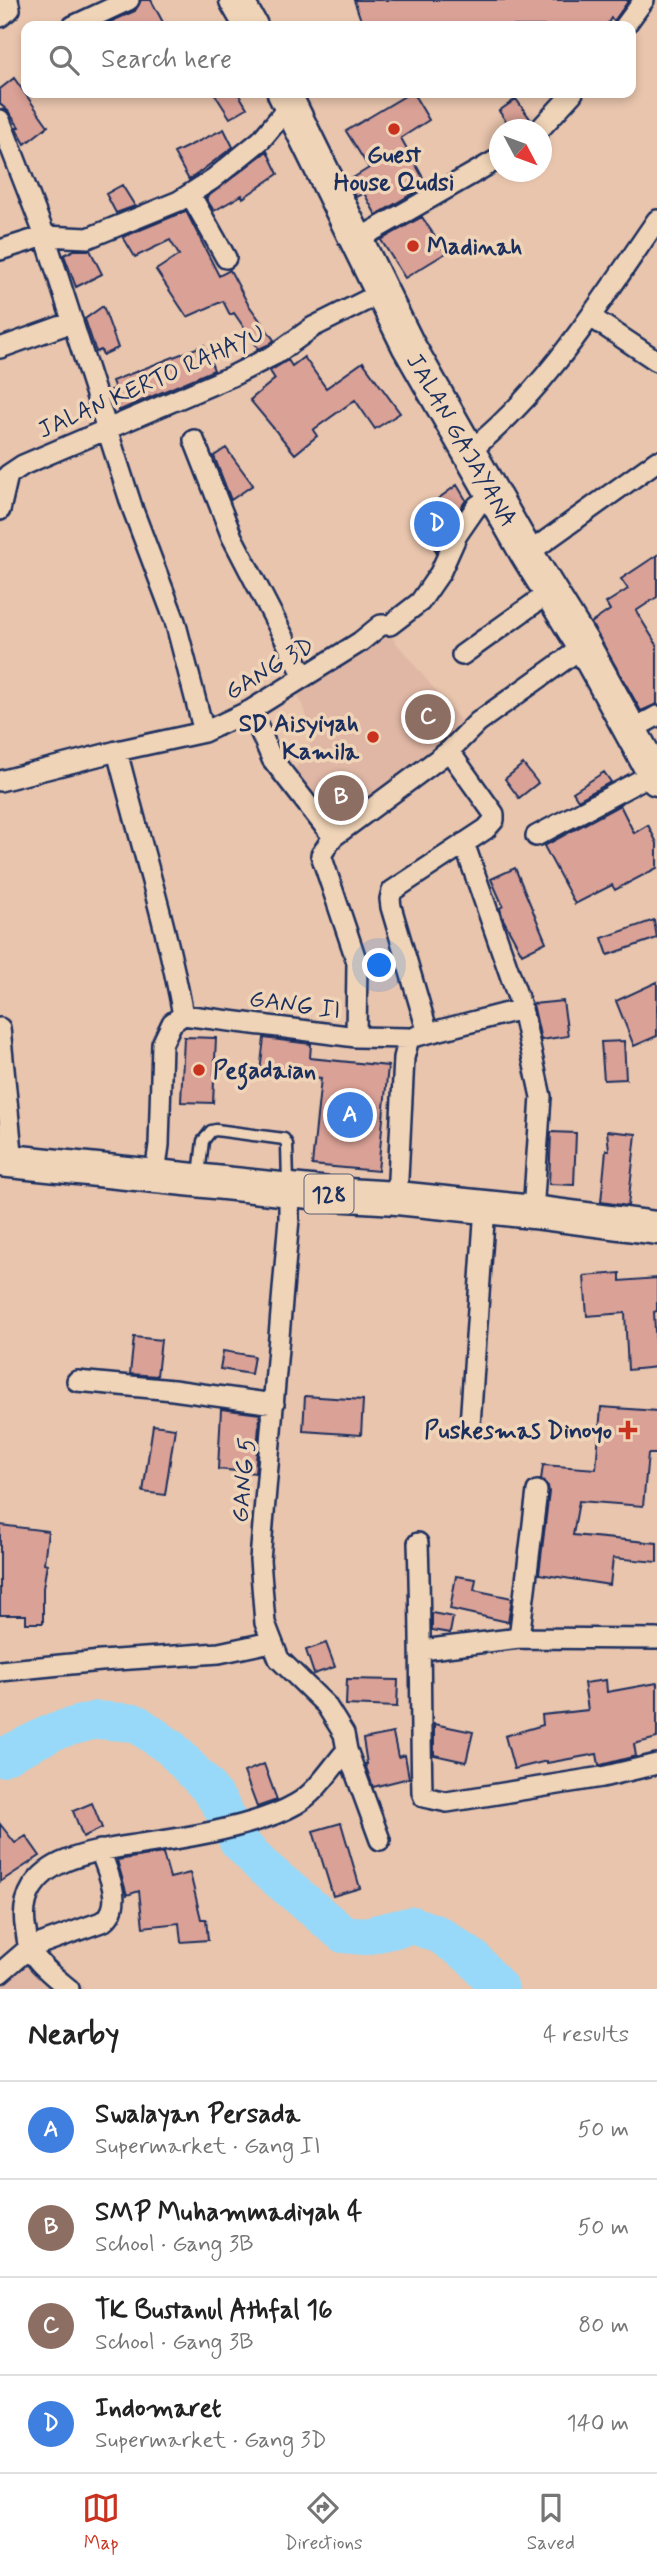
<!DOCTYPE html>
<meta charset="utf-8">
<style>
body{margin:0;font-family:Mynerve,sans-serif;background:#f2f2f2;color:#222}
.compass{position:absolute;left:489px;top:119px;width:63px;height:63px;border-radius:50%;background:#fff;box-shadow:0 4px 10px #0003;rotate:131deg}
.you{position:absolute;left:380px;top:966px;width:24px;height:24px;margin:-18px;border:5px solid #fff;border-radius:50%;background:#1a73e8;box-shadow:0 0 0 10px #1a73e833}
.badge{display:grid;place-items:center;width:46px;height:46px;border-radius:50%;background:#c8321e;color:#fff;font-size:23px;font-weight:700}
.pin{position:absolute;translate:-50% -50%;border:4px solid #fff;box-shadow:0 2px 7px #0006}
.list{margin:0;padding:0;list-style:none}
h2{display:flex;justify-content:space-between;align-items:center;height:91px;margin:0;padding:0 28px;font-size:30px}
h2 small{font-size:23px;font-weight:400;color:#767676}
.list li{display:grid;grid-template-columns:46px 1fr auto;gap:21px;align-items:center;box-sizing:border-box;height:98px;padding:0 28px;border-top:2px solid #e0e0e0}
.list b{display:block;font-size:26px;white-space:nowrap}
.list p{margin:0;font-size:23px;white-space:nowrap;color:#767676}
.list em{font-size:23px;font-style:normal;color:#767676}
.icon{flex:none;width:38px;height:38px;fill:none;stroke:currentColor;stroke-width:2;stroke-linecap:round;stroke-linejoin:round}
.map{position:relative;flex:none;width:657px;height:1989px;overflow:hidden}
.search{position:absolute;background:#fff;box-shadow:0 4px 10px #0003;left:21px;right:21px;top:21px;height:77px;display:flex;align-items:center;gap:18px;box-sizing:border-box;padding:0 24px;border-radius:14px;color:#767676;font-size:26px}
.sheet{height:483px;background:#fff}
nav{display:flex;justify-content:space-around;align-items:center;box-sizing:border-box;height:98px;border-top:2px solid #e0e0e0;background:#fff;font-size:19px;color:#767676}
nav a{display:grid;justify-items:center;gap:4px}
nav .on{color:#c8321e}
.map>svg:first-child{display:block}
.built{fill:#e0b7a5}
.lines{fill:none;stroke-linecap:round;stroke-linejoin:round}
.river{stroke:#98d9f9;stroke-width:38}
.building{fill:#daa196;stroke:#1b2f5e;stroke-width:2}
.service-casing{stroke:#1b2f5e;stroke-width:15}
.minor-casing{stroke:#1b2f5e;stroke-width:24}
.primary-casing{stroke:#1b2f5e;stroke-width:37}
.service{stroke:#f0d4b7;stroke-width:10}
.minor{stroke:#f0d4b7;stroke-width:19}
.primary{stroke:#f0d4b7;stroke-width:32}
.poi-dot{fill:#c8321e;stroke:#f0d4b7;stroke-width:2.5}
.labels{text-anchor:middle;stroke-width:7;stroke-linejoin:round;paint-order:stroke}
.shield{fill:#f0d4b7;stroke:#5b6079;stroke-width:2}
.shield-label{font-size:23px;font-weight:bold;fill:#1b2f5e}
.poi-label{font-size:24px;font-weight:bold;fill:#1b2f5e;stroke:#f0d4b7;text-anchor:start}
.street-label{font-size:24px;fill:#1b2f5e;stroke:#f0d4b7}
</style>
<div class="map">
<svg width="657" height="1989" viewBox="0 0 657 1989">
<rect width="100%" height="100%" fill="#e9c5ad"/>
<filter id="ink" filterUnits="userSpaceOnUse"><feTurbulence type="fractalNoise" baseFrequency=".0143" numOctaves="2"/><feDisplacementMap in="SourceGraphic" scale="14" xChannelSelector="R" yChannelSelector="G"/><feConvolveMatrix kernelMatrix="1 2 1 2 8 2 1 2 1" color-interpolation-filters="sRGB"/></filter>
<g filter="url(#ink)">
<path class="built" d="M 384,628 L 465,726 L 443,743 L 455,763 L 334,837 L 292,772 L 305,758 L 313,735 L 295,686 Z
M 39,1950 L 86,1989 L 0,1989 L 0,1985 Z"/>
<g class="lines">
<path class="river" d="M 0,1758 L 55,1731 L 96,1720 L 136,1723 L 171,1748 L 207,1786 L 220,1804 L 238,1841 L 261,1865 L 343,1934 L 365,1936 L 413,1925 L 440,1935 L 473,1958 L 500,1989"/>
</g>
<path class="building" d="M 141,0 L 151,0 L 165,26 L 113,26 L 110,22 L 135,11 Z
M 354,0 L 629,0 L 614,21 L 611,18 L 606,26 L 363,26 Z
M 14,78 L 48,126 L 25,144 L 16,128 L 19,127 L 8,111 L 0,104 L 0,89 Z
M 214,93 L 238,93 L 247,108 L 230,118 Z
M 410,93 L 413,93 L 429,120 L 401,138 L 427,185 L 376,215 L 364,193 L 356,197 L 348,181 L 369,168 L 346,131 Z
M 516,99 L 531,120 L 523,130 L 512,130 L 499,111 Z
M 224,129 L 233,147 L 189,180 L 174,153 Z
M 267,151 L 278,174 L 243,198 L 242,195 L 214,211 L 206,198 Z
M 122,185 L 135,206 L 116,213 L 106,194 Z
M 186,211 L 219,276 L 230,270 L 248,304 L 274,340 L 270,344 L 256,350 L 258,348 L 234,313 L 230,315 L 223,301 L 187,317 L 156,270 L 179,255 L 170,240 L 135,257 L 123,237 Z
M 422,217 L 446,253 L 405,278 L 381,240 Z
M 74,250 L 90,250 L 102,274 L 76,287 L 64,255 Z
M 103,306 L 118,348 L 103,355 L 101,350 L 96,352 L 85,319 Z
M 204,345 L 214,370 L 118,411 L 111,390 L 115,389 L 112,381 Z
M 304,357 L 326,388 L 363,362 L 400,413 L 375,429 L 355,400 L 313,430 L 317,436 L 295,454 L 250,400 L 275,379 L 270,371 L 288,360 L 292,366 Z
M 226,448 L 253,485 L 231,500 L 214,456 Z
M 457,485 L 466,500 L 447,528 L 436,551 L 413,517 Z
M 657,555 L 657,597 L 636,611 L 657,645 L 657,704 L 641,711 L 591,623 L 610,610 L 606,603 L 628,589 L 621,579 Z
M 523,764 L 538,783 L 519,798 L 505,779 Z
M 604,772 L 611,782 L 578,800 L 573,792 Z
M 620,805 L 634,833 L 648,825 L 657,843 L 657,868 L 615,890 L 612,885 L 575,904 L 544,846 Z
M 515,868 L 546,942 L 522,954 L 503,919 L 500,908 L 503,906 L 491,879 Z
M 654,920 L 657,938 L 608,955 L 602,938 Z
M 657,982 L 657,1036 L 634,1046 L 616,1001 Z
M 563,1001 L 568,1036 L 541,1040 L 533,1004 Z
M 184,1037 L 216,1038 L 213,1103 L 181,1102 Z
M 264,1038 L 311,1044 L 310,1058 L 388,1066 L 378,1171 L 312,1165 L 321,1078 L 260,1072 Z
M 624,1041 L 626,1079 L 604,1080 L 601,1042 Z
M 607,1131 L 636,1134 L 628,1206 L 601,1202 L 606,1150 L 609,1150 Z
M 551,1132 L 576,1133 L 574,1185 L 549,1184 Z
M 620,1273 L 620,1281 L 657,1278 L 657,1311 L 654,1312 L 657,1367 L 628,1370 L 625,1313 L 587,1316 L 584,1276 Z
M 134,1337 L 161,1340 L 157,1376 L 130,1374 Z
M 223,1351 L 254,1356 L 251,1374 L 220,1369 Z
M 305,1396 L 363,1400 L 361,1435 L 303,1431 Z
M 601,1407 L 657,1411 L 657,1454 L 648,1454 L 643,1506 L 579,1501 L 573,1535 L 657,1543 L 657,1562 L 613,1558 L 610,1585 L 539,1574 L 549,1492 L 548,1486 L 541,1480 L 543,1465 L 596,1469 Z
M 221,1409 L 260,1414 L 255,1473 L 218,1469 Z
M 153,1425 L 175,1428 L 165,1495 L 143,1492 Z
M 0,1525 L 48,1531 L 44,1563 L 47,1564 L 43,1588 L 43,1623 L 26,1623 L 26,1615 L 0,1615 Z
M 456,1576 L 476,1579 L 474,1590 L 512,1598 L 508,1622 L 450,1609 Z
M 432,1613 L 453,1617 L 450,1633 L 432,1630 Z
M 326,1643 L 335,1667 L 314,1674 L 306,1650 Z
M 347,1679 L 398,1680 L 397,1707 L 346,1705 Z
M 606,1680 L 607,1692 L 657,1683 L 657,1738 L 634,1744 L 636,1756 L 601,1765 L 599,1765 L 597,1754 L 547,1763 L 547,1761 L 514,1769 L 505,1736 L 543,1725 L 542,1715 L 588,1710 L 584,1683 Z
M 434,1724 L 473,1732 L 466,1762 L 434,1755 Z
M 393,1733 L 398,1757 L 405,1755 L 409,1778 L 373,1787 L 365,1764 L 367,1764 L 363,1739 Z
M 264,1764 L 277,1800 L 257,1807 L 244,1772 Z
M 92,1803 L 102,1828 L 83,1837 L 73,1811 Z
M 341,1823 L 360,1888 L 333,1896 L 313,1831 Z
M 0,1824 L 15,1843 L 26,1836 L 40,1856 L 0,1882 Z
M 163,1853 L 170,1878 L 190,1873 L 201,1919 L 206,1919 L 208,1940 L 181,1942 L 179,1923 L 143,1927 L 139,1891 L 127,1895 L 117,1860 Z"/>
<g class="lines">
<g class="service-casing">
<path id="service" d="M 199,1175 L 203,1141 L 211,1131 L 216,1130 L 284,1139 L 287,1144 L 288,1184"/>
</g>
<g class="minor-casing">
<path id="minor" d="M 0,17 L 10,9 L 8,0
M 73,26 L 129,0
M 625,26 L 644,0
M 0,120 L 45,236 L 133,510 L 175,621 L 204,732
M 539,130 L 573,93
M 190,194 L 226,258
M 355,241 L 500,158
M 0,250 L 45,236 L 88,238 L 179,201 L 213,179 L 261,140 L 290,105
M 591,317 L 657,361
M 0,348 L 73,322
M 194,440 L 232,537 L 304,676
M 470,451 C 547,389 601,301 657,220
M 0,510 L 8,475 L 23,465 L 232,376 L 276,354 L 313,327 L 381,293
M 527,554 L 657,461
M 462,655 L 550,592
M 251,710 L 272,759 L 333,837
M 631,730 L 657,716
M 117,751 C 139,839 167,925 183,1015
M 0,781 L 117,751 L 204,732 L 251,710 L 360,642 L 381,625 L 390,625 L 420,602 L 440,573 L 457,535 L 477,506 L 495,494
M 536,836 L 654,773
M 464,843 L 522,1009 L 541,1097 L 533,1212
M 0,1028 L 13,1162
M 428,1033 L 391,907 L 390,899 L 392,891 L 486,829 L 494,820 L 494,814 L 449,751
M 417,1036 L 522,1009
M 356,1037 L 357,962 L 321,855 L 333,837 L 449,751 L 478,722 L 584,646
M 155,1174 L 159,1145 L 162,1044 L 172,1023 L 183,1015 L 356,1037 L 409,1038 L 404,1058 L 397,1198
M 289,1188 L 289,1219 L 260,1560 L 265,1623 L 279,1659 L 326,1705 L 344,1734 L 347,1750 L 380,1840
M 77,1381 L 173,1390 L 274,1404
M 470,1425 L 485,1207
M 418,1543 C 421,1626 420,1709 422,1792 L 424,1797 L 447,1802 L 602,1777 L 657,1764
M 519,1638 L 537,1491
M 422,1650 L 519,1638 L 657,1639
M 0,1671 L 101,1661 L 219,1653 L 271,1642
M 0,1973 L 29,1948 L 104,1921 C 125,1904 107,1872 100,1850
M 69,1989 C 56,1978 40,1966 31,1951 C 27,1945 27,1937 26,1931 C 19,1897 36,1872 68,1860 C 91,1851 116,1848 141,1844 C 185,1838 258,1826 296,1804 C 317,1792 331,1768 347,1750"/>
</g>
<g class="primary-casing">
<path id="primary" d="M 236,0 L 251,26
M 284,93 L 408,345 L 527,554 L 584,646 L 657,779
M 0,1160 L 330,1194 L 397,1198 L 533,1212 L 657,1228"/>
</g>
<use href="#service" class="service"/>
<use href="#minor" class="minor"/>
<use href="#primary" class="primary"/>
</g>
</g>
<g class="poi-dot">
<circle cx="394" cy="129" r="7"/>
<circle cx="413" cy="246" r="7"/>
<circle cx="373" cy="737" r="7"/>
<circle cx="199" cy="1070" r="7"/>
<path d="M624.5 1419.5h7v7h7v7h-7v7h-7v-7h-7v-7h7z"/>
</g>
<g class="labels">
<rect class="shield" x="304.5" y="1174.5" width="49" height="39" rx="5"/>
<g class="shield-label">
<text x="329" y="1202">128</text>
</g>
<g class="poi-label">
<text x="394" y="162" text-anchor="middle">Guest<tspan x="394" dy="28">House Qudsi</tspan></text>
<text x="427" y="254">Madinah</text>
<text x="359" y="731" text-anchor="end">SD Aisyiyah<tspan x="359" dy="28">Kamila</tspan></text>
<text x="213" y="1078">Pegadaian</text>
<text x="612" y="1438" text-anchor="end">Puskesmas Dinoyo</text>
</g>
<g class="street-label">
<text transform="translate(151 381) rotate(-24)" y="8">JALAN KERTO RAHAYU</text>
<text transform="translate(462 440) rotate(60)" y="8">JALAN GAJAYANA</text>
<text transform="translate(269 668) rotate(-31)" y="8">GANG 3D</text>
<text transform="translate(295 1004) rotate(8)" y="8">GANG II</text>
<text transform="translate(243 1480) rotate(-85)" y="8">GANG 5</text>
</g>
</g>
</svg>
<svg class="compass" viewBox="-18 -18 36 36"><path d="M0-13l5 13h-10z" fill="#e53935"/><path d="M0 13l5-13h-10z" fill="#767676"/></svg>
<div class="you"></div>
<div class="pin badge" style="left:350px;top:1115px;background:#3f7fe0">A</div>
<div class="pin badge" style="left:341px;top:798px;background:#8d6e63">B</div>
<div class="pin badge" style="left:428px;top:717px;background:#8d6e63">C</div>
<div class="pin badge" style="left:437px;top:524px;background:#3f7fe0">D</div>
<div class="search"><svg class="icon" aria-label="search" viewBox="0 0 24 24"><circle cx="10" cy="10" r="6"/><path d="M15 15l6 6"/></svg>Search here</div>
</div>
<section class="sheet">
<h2>Nearby<small>4 results</small></h2>
<ul class="list">
<li><span class="badge" style="background:#3f7fe0">A</span><div><b>Swalayan Persada</b><p>Supermarket · Gang II</p></div><em>50 m</em></li>
<li><span class="badge" style="background:#8d6e63">B</span><div><b>SMP Muhammadiyah 4</b><p>School · Gang 3B</p></div><em>50 m</em></li>
<li><span class="badge" style="background:#8d6e63">C</span><div><b>TK Bustanul Athfal 16</b><p>School · Gang 3B</p></div><em>80 m</em></li>
<li><span class="badge" style="background:#3f7fe0">D</span><div><b>Indomaret</b><p>Supermarket · Gang 3D</p></div><em>140 m</em></li>
</ul>
</section>
<nav>
<a class="on"><svg class="icon" aria-label="map" viewBox="0 0 24 24"><path d="M3 6l6-2 6 2 6-2v14l-6 2-6-2-6 2zM9 4v14M15 6v14"/></svg>Map</a>
<a><svg class="icon" aria-label="directions" viewBox="0 0 24 24"><path d="M12 3l9 9-9 9-9-9zM9 14v-3h6M13 9l2 2-2 2"/></svg>Directions</a>
<a><svg class="icon" aria-label="saved" viewBox="0 0 24 24"><path d="M7 4h10v16l-5-4-5 4z"/></svg>Saved</a>
</nav>
